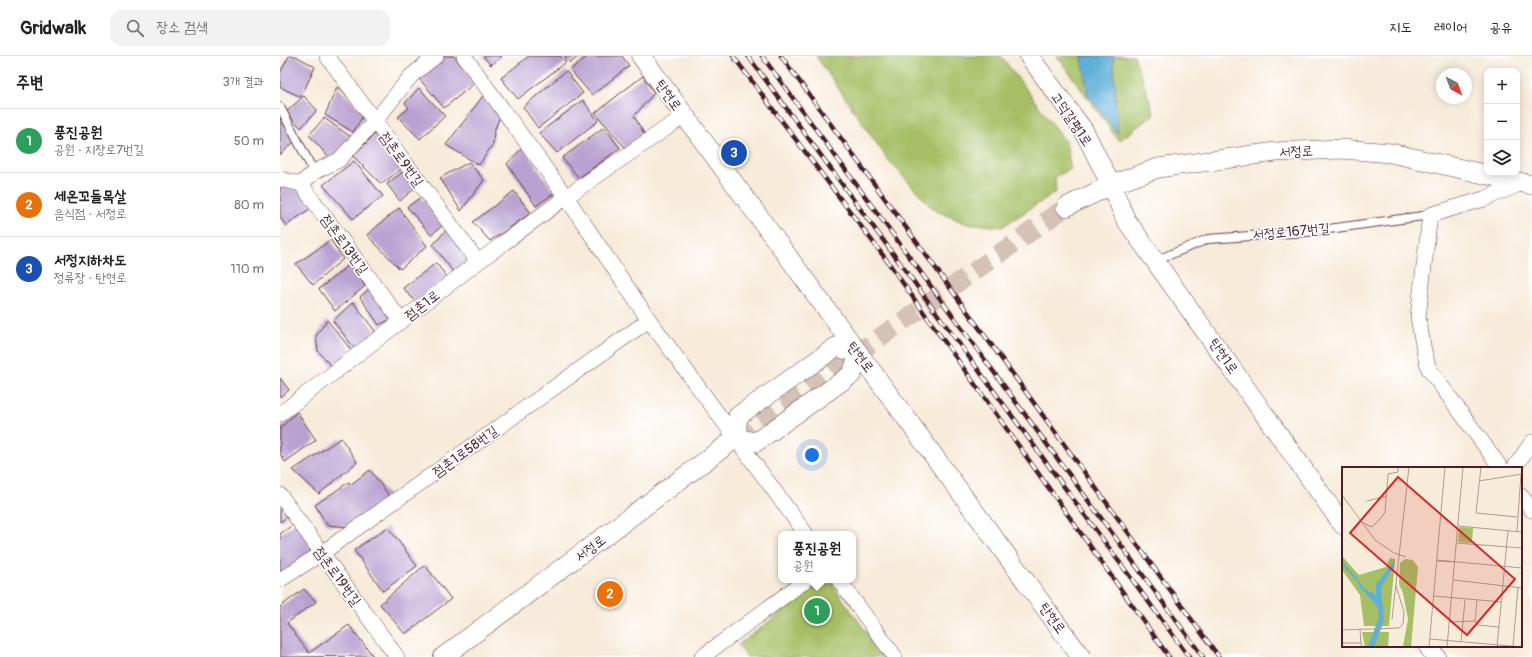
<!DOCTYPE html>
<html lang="ko">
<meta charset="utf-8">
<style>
body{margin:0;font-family:Pangolin,"Poor Story",sans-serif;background:#f2f2f2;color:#222}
.controls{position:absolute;right:12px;top:12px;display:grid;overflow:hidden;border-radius:8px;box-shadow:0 2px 10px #0003}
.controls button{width:36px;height:36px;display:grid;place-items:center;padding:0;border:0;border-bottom:1px solid #e0e0e0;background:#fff;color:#222;font:20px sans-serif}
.compass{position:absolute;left:1156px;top:12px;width:36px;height:36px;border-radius:50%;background:#fff;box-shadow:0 2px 10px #0003;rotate:139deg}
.you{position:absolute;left:532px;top:399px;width:14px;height:14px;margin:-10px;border:3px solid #fff;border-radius:50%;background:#1a73e8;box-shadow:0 0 0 6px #1a73e833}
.badge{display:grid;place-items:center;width:26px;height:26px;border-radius:50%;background:#d1495b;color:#fff;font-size:13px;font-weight:700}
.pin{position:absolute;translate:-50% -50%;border:2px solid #fff;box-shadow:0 1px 4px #0006}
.popup{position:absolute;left:498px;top:475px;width:78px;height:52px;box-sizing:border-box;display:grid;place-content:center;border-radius:8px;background:#fff;filter:drop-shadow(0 1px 3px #0005);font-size:13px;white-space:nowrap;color:#767676}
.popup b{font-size:15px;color:#222}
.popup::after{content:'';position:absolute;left:50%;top:100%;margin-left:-8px;border:8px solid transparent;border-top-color:#fff}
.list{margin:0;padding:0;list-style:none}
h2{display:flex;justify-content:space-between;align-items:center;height:52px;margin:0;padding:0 16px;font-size:17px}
h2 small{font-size:13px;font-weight:400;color:#767676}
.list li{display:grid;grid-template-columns:26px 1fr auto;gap:12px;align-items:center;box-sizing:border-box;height:64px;padding:0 16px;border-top:1px solid #e0e0e0}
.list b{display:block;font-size:15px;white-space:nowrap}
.list p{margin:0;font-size:13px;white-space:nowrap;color:#767676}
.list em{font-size:13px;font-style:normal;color:#767676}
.icon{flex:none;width:22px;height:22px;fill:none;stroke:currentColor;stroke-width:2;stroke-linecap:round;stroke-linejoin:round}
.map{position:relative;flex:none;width:1252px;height:601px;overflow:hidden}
header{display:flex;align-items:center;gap:24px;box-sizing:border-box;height:56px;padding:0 20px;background:#fff;border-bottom:1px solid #e0e0e0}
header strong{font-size:19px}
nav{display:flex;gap:22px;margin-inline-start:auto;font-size:14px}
.search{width:280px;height:36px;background:#f2f2f2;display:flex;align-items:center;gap:10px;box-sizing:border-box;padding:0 14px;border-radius:12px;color:#767676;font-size:15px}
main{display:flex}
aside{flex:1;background:#fff}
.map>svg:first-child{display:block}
.green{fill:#a6bf65;stroke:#786f48}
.water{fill:#5fafd9;stroke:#546782}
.building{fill:#b9a2d1}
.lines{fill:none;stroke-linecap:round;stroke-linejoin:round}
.tertiary-tunnel{stroke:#d4c2b6;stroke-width:19;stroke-dasharray:19 10;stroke-linecap:butt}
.service-casing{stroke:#643e45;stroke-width:10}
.minor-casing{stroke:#643e45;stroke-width:16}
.tertiary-casing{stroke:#643e45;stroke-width:20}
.service{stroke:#fff;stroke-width:8}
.minor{stroke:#fff;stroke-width:15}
.tertiary{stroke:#fff;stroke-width:19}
.rail-casing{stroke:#4a1f2b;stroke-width:4.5}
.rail{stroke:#fff;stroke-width:3;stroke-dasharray:9;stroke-linecap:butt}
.labels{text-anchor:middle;stroke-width:3.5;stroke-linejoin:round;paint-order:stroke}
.street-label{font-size:14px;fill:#4a1f2b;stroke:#fff}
.inset-river{fill:none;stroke:#5fafd9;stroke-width:2}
.inset-road{fill:none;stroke:#b29993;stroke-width:1}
.view{fill:#d62828;fill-opacity:0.15;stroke:#d62828;stroke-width:2}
.inset-edge{fill:none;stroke:#4a1f2b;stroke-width:2}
</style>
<header>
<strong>Gridwalk</strong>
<div class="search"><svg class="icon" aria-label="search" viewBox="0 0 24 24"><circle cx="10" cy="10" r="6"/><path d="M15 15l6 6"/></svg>장소 검색</div>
<nav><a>지도</a><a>레이어</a><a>공유</a></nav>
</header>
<main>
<aside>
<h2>주변<small>3개 결과</small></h2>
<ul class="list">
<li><span class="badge" style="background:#2e9e5b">1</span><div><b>풍진공원</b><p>공원 · 지장로7번길</p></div><em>50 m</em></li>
<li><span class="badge" style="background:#e8710a">2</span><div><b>세온꼬들목살</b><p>음식점 · 서정로</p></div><em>80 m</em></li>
<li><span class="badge" style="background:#1a4fb4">3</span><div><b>서정지하차도</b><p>정류장 · 탄현로</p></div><em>110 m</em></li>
</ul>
</aside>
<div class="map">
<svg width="1252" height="601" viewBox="0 0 1252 601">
<rect width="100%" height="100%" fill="#fff"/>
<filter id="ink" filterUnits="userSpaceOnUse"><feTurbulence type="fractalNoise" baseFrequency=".025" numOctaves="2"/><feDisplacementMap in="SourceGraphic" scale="8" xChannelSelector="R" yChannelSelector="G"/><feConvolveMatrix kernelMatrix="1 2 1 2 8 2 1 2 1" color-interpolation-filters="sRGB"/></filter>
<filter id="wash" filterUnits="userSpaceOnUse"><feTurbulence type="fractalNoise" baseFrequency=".012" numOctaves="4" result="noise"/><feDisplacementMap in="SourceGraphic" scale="16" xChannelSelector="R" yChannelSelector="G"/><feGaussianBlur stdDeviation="0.9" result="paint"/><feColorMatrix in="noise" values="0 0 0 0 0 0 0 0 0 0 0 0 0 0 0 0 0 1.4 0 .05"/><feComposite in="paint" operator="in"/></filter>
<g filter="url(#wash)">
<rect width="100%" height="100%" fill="#f7ebd9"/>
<path class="green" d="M 536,0 L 721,0 L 786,86 L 791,113 L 775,121 L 776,136 L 722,171 L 685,167 L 654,154 L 608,104 Z
M 777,0 L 854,0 L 874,58 L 839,85 Z
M 544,524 L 549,524 L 604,601 L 467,601 L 458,589 Z"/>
<path class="water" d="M 802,0 L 833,0 L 838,77 L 808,39 Z"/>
<g id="blocks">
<path class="building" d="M 9,0 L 16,0 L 35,11 L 21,41 L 0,31 L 0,17 Z
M 163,0 L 174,0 L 195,27 L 164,52 L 138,21 Z
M 203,0 L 222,0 L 211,9 Z
M 249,0 L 280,0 L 286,6 L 238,43 L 221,22 Z
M 284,0 L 299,0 L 290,7 Z
M 308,0 L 342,0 L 349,10 L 312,39 L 290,14 Z
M 286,15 L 303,37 L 258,72 L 243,51 Z
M 363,20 L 374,37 L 354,60 L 366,81 L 350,97 L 315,57 Z
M 57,31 L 85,57 L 73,76 L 45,59 Z
M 139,32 L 165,60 L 140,83 L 118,61 L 129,52 L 125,47 Z
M 206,36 L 221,58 L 214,75 L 213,88 L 199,109 L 166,89 Z
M 24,40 L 37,54 L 21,72 L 6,56 Z
M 303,44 L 318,65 L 277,97 L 259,77 Z
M 0,62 L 14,86 L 0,99 Z
M 44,62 L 71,81 L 51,104 L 29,79 Z
M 324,71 L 340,92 L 299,122 L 282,102 Z
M 96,77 L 123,112 L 101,128 L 73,100 Z
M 243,91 L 275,137 L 256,150 L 227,108 Z
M 74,105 L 103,140 L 73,163 L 43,129 Z
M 189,106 L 204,124 L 181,155 L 160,122 Z
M 125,114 L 138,129 L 120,145 L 107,128 Z
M 0,129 L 21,135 L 32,151 L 6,170 L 0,161 Z
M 234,135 L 251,157 L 210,185 L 193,166 Z
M 141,141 L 163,169 L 151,179 L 127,151 Z
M 119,152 L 147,190 L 120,213 L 87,179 Z
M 167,173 L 191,203 L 174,217 L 153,189 Z
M 51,184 L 63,203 L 33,229 L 16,208 Z
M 156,207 L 167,221 L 135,245 L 123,232 Z
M 70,208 L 85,230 L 55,255 L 39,233 Z
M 91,231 L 113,262 L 99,269 L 80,241 Z
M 73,246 L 95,275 L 76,294 L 53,265 Z
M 47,264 L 72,295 L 53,312 L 38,295 L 36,280 Z
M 0,322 L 9,334 L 0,341 Z
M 17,356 L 36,384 L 5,406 L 0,398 L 0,372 Z
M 61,382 L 77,406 L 39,438 L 13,414 Z
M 90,414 L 110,441 L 68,471 L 47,469 L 35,449 L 69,426 L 70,429 Z
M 0,451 L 7,461 L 0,466 Z
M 15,467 L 31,489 L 28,502 L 0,519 L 0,478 Z
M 108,471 L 137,510 L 103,535 L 74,494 Z
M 145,509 L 171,543 L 125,578 L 100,548 Z
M 24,533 L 36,546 L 7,567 L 29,597 L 69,569 L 93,600 L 0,601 L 0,551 Z"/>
</g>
</g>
<g filter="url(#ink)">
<use href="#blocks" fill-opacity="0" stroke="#643e45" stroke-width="1"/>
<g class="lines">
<path class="tertiary-tunnel" d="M 456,382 L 786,151"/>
<g class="service-casing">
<path id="service" d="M 0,51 L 34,116
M 877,204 L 928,183 L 1027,176 L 1150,159"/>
</g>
<g class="minor-casing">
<path id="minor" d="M 47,0 L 198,206
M 184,0 L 286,141 L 369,264 L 526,478
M 0,123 L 21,128 L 121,265
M 21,128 L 34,116 L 59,104 L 95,65 L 131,20 L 156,0
M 0,358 L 198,206 L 286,141 L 404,60
M 1221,412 L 1149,313 L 1144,295 L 1138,261 L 1150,159 L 1204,143 L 1242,127
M 1234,412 L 1252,386
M 0,439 L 117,601
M 1241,440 L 1252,454
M 0,524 L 42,497 L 369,264
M 559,524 L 615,601
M 422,601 L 526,524"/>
</g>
<g class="tertiary-casing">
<path id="tertiary" d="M 361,0 L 801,601
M 749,0 L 804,75 L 831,129 L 846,164 L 1063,469
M 786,151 L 831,129 L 878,112 L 996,96 L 1061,93 L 1111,97 L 1252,129
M 1148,590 L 1156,601
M 163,601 L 456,382 L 476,386 L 572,318 L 579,297 L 556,291 L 458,360 L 456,382"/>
</g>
<use href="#service" class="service"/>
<use href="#minor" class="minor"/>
<use href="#tertiary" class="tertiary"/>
<g class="rail-casing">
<path id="rail" d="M 453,0 L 605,202 L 889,601
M 468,0 L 909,601
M 482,0 L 923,601
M 501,0 L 939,601"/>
</g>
<use href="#rail" class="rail"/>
</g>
</g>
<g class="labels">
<g class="street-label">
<text transform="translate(389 39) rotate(55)" y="5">탄현로</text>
<text transform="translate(792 63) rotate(56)" y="5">고덕갈평1로</text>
<text transform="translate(1016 95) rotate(-3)" y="5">서정로</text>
<text transform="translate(122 103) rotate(54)" y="5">점촌로9번길</text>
<text transform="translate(1011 175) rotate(-5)" y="5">서정로167번길</text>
<text transform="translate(65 188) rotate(54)" y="5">점촌로13번길</text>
<text transform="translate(142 249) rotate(-38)" y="5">점촌1로</text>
<text transform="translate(944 300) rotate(55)" y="5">탄현1로</text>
<text transform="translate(581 301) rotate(53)" y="5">탄현로</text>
<text transform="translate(185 395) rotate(-36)" y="5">점촌1로58번길</text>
<text transform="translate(310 492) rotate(-37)" y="5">서정로</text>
<text transform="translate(58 520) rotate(54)" y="5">점촌로19번길</text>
<text transform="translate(773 562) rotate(54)" y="5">탄현로</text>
</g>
</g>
<g transform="translate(1062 411)">
<rect width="180" height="180" fill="#f7ebd9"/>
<path d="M 117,60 L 131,61 L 130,76 L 116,75 ZM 0,89 L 17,108 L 44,100 L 48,91 L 53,92 L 47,159 L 22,159 L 18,128 L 0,103 ZM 63,92 L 71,93 L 76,100 L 69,180 L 61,180 L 66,152 L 61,126 L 57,117 L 58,96 ZM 20,165 L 47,165 L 46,180 L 23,180 Z" fill="#a6bf65"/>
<path d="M 53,93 L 52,99 L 39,120 L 42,154 L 32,180 L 26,180 L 37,150 L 36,140 L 17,119 L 15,112 L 23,122 L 34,128 L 34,117 Z" fill="#5fafd9"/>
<path class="inset-river" d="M 0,96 L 15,113"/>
<path class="inset-road" d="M 139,0 L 134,46 L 175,50M 137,14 L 180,7M 0,28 L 33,73 L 52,86 L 64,90M 25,34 L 44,29M 19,55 L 30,60 L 39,51 L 43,45 L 46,7 L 56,5 L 56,0M 116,59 L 180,65M 175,64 L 179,7M 115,76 L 180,81M 95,93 L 180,101M 95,94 L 113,95M 112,113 L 180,121M 92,129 L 160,135M 135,133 L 133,154 L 136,158 L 157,160M 50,152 L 67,0M 107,155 L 133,154M 0,163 L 57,161 L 61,157 L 62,145 L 54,119M 18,163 L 19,176M 88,172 L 180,180M 119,175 L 123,133M 171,179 L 176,120M 0,180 L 0,176 L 19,176 L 20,180M 87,180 L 103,0M 105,180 L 121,0M 155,180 L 166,64"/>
<path class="view" d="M 56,10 L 173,112 L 125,168 L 8,66 Z"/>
<rect width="180" height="180" class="inset-edge"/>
</g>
</svg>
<div class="controls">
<button>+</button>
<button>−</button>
<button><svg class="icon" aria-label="layers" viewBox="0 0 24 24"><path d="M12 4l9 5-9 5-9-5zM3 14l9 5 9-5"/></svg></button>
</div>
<svg class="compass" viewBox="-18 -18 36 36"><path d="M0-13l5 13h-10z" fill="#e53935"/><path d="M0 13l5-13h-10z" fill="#767676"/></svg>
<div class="you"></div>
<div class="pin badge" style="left:537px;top:555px;background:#2e9e5b">1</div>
<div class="popup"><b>풍진공원</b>공원</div>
<div class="pin badge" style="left:330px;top:538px;background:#e8710a">2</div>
<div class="pin badge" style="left:454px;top:97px;background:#1a4fb4">3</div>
</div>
</main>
